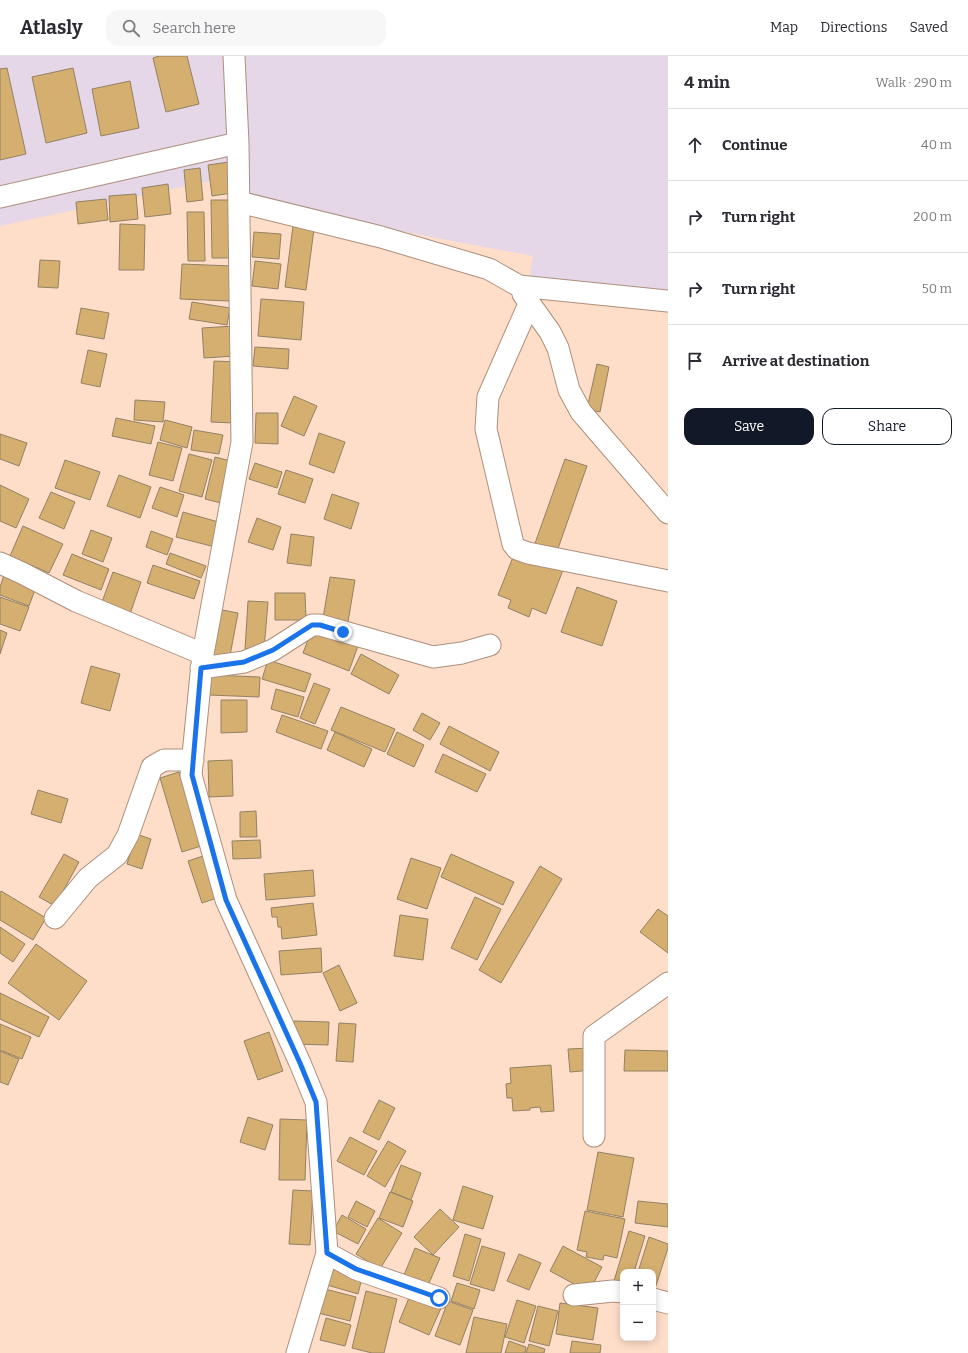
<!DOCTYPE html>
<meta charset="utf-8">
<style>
body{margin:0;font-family:Bitter,serif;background:#f7f7f7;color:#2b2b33}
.controls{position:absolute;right:12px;bottom:12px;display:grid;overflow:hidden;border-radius:8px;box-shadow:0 2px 10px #0003}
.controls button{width:36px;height:36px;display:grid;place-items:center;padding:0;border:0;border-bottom:1px solid #e1e1e2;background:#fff;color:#2b2b33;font:20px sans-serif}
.stop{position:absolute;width:12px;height:12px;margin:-9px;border:3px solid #1a73e8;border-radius:50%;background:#fff}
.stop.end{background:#1a73e8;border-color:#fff;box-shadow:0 1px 4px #0008}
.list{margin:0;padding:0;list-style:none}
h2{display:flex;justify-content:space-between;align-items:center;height:52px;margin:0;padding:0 16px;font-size:17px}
h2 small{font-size:13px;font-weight:400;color:#7c7c81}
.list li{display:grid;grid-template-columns:26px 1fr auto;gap:12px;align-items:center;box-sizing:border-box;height:72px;padding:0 16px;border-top:1px solid #e1e1e2}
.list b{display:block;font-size:15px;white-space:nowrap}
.list em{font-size:13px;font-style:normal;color:#7c7c81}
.actions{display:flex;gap:8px;padding:12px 16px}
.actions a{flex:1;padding:9px 0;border:1px solid #111827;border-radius:12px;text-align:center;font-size:14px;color:#111827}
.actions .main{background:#111827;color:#fff}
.icon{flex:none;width:22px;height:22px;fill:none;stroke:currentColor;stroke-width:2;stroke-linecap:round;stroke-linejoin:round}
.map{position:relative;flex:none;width:668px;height:1297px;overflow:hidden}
header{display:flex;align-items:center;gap:24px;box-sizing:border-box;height:56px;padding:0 20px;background:#fff;border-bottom:1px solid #e1e1e2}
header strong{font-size:19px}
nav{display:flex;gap:22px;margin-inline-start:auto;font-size:14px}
.search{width:280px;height:36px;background:#f7f7f7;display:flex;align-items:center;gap:10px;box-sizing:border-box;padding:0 14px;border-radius:12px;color:#7c7c81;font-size:15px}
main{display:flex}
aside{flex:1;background:#fff}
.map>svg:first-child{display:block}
.industrial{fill:#e5d6e8}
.building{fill:#d5af6f;stroke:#928164}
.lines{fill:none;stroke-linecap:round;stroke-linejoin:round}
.minor-casing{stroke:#ad8f7c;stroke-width:23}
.minor{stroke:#fff;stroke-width:21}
.route{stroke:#1a73e8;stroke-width:5}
</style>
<header>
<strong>Atlasly</strong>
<div class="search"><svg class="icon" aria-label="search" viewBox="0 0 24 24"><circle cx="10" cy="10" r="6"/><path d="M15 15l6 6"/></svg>Search here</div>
<nav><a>Map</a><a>Directions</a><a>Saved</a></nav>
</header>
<main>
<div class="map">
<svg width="668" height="1297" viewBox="0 0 668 1297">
<rect width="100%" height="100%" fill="#ffdec9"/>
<path class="industrial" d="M 0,0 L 668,0 L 668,246 L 527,235 L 533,200 L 234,144 L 233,120 L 0,170 Z"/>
<path class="building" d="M 159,0 L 187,0 L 199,48 L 166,56 L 153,2 Z
M 7,12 L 26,98 L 0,104 L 0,13 Z
M 73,12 L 87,77 L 46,87 L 32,21 Z
M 130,25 L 139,72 L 101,80 L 92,33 Z
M 229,106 L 232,137 L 212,140 L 208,109 Z
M 200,112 L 203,144 L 187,146 L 184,114 Z
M 168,128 L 171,158 L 145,161 L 142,132 Z
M 136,138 L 138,163 L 110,166 L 109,140 Z
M 106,143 L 108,164 L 78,168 L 76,146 Z
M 211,144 L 235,144 L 236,202 L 212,202 Z
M 187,156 L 204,156 L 205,205 L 188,205 Z
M 120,168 L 145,169 L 144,214 L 119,214 Z
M 293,170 L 314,173 L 306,234 L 285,231 Z
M 254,176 L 281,178 L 279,203 L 252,201 Z
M 40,204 L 60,205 L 58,232 L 38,231 Z
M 255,205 L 281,208 L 278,233 L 252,230 Z
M 182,208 L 232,210 L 230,245 L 180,243 Z
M 261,243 L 304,246 L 301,284 L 258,280 Z
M 192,246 L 230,252 L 227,269 L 189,263 Z
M 81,252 L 109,257 L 104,283 L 76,278 Z
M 234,270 L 235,300 L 204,302 L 202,272 Z
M 255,291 L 289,293 L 288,313 L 253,310 Z
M 88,294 L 107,298 L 100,331 L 81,327 Z
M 214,305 L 237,306 L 234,367 L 211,366 Z
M 597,308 L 609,311 L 600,356 L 587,353 Z
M 294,340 L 317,350 L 304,380 L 281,370 Z
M 135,344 L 165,346 L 163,366 L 134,364 Z
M 256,357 L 278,357 L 278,388 L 255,387 Z
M 116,362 L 155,370 L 151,388 L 112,380 Z
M 165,364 L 192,371 L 187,392 L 160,384 Z
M 194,374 L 223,379 L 219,398 L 191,394 Z
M 319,377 L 345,386 L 334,417 L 309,408 Z
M 0,378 L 27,387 L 19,410 L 0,403 Z
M 158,386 L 182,392 L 173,425 L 149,419 Z
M 189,398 L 212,404 L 202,441 L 179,435 Z
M 215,401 L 231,405 L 221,447 L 205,443 Z
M 565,403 L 587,410 L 555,501 L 533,493 Z
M 65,404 L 100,416 L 90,444 L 55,432 Z
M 255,407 L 282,416 L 277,432 L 249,423 Z
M 286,414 L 313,423 L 305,447 L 278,438 Z
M 119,419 L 151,431 L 140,462 L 107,450 Z
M 0,429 L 29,443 L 16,472 L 0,465 Z
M 160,431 L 184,439 L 177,461 L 152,452 Z
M 51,436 L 75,446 L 64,473 L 39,462 Z
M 332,438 L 359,447 L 351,473 L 324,463 Z
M 183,456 L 222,467 L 215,491 L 176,481 Z
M 257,462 L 281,471 L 273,494 L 248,486 Z
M 23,470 L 63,488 L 49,517 L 10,500 Z
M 91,474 L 112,482 L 103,506 L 82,498 Z
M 151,475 L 173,483 L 167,499 L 146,491 Z
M 291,478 L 314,481 L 311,510 L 287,507 Z
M 515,496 L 563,514 L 546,558 L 532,552 L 529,561 L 508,552 L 511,544 L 498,539 Z
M 170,497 L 206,510 L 201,522 L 166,508 Z
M 72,498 L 109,513 L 101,534 L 63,519 Z
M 153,509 L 200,525 L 194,543 L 147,527 Z
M 113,516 L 141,526 L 128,564 L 99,554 Z
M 4,519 L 36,531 L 29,550 L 0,539 L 0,531 Z
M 330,521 L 355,524 L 348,566 L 323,562 Z
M 577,531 L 617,545 L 602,590 L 561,576 Z
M 275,537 L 305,537 L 306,564 L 275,564 Z
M 0,541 L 29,551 L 20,575 L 0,568 Z
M 248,545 L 268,546 L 264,594 L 245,593 Z
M 217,553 L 238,557 L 229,605 L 209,602 Z
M 312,573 L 358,590 L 349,615 L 303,597 Z
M 0,574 L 7,577 L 0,598 Z
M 361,598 L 399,619 L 389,638 L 351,618 Z
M 268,604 L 311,618 L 305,636 L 262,623 Z
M 91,610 L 120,618 L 110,655 L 81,647 Z
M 210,619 L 260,621 L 259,641 L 209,639 Z
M 314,627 L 330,633 L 315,668 L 300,662 Z
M 276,633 L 304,641 L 298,661 L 271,653 Z
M 221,644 L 247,644 L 247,676 L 221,677 Z
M 341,651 L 395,673 L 385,696 L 331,674 Z
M 422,657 L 440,667 L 430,684 L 413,674 Z
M 282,659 L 328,675 L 321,693 L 276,676 Z
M 449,670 L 499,696 L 490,715 L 440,688 Z
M 335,676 L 372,693 L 364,711 L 327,694 Z
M 397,676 L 424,689 L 414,711 L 387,698 Z
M 443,698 L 486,718 L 477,736 L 435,716 Z
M 232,704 L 233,740 L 209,741 L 208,705 Z
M 179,716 L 201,790 L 182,796 L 160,722 Z
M 38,734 L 68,743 L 61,767 L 31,758 Z
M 256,755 L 257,781 L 240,781 L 240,756 Z
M 136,778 L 151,783 L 142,813 L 127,808 Z
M 260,784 L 261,802 L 233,803 L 232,785 Z
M 64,798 L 79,806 L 55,850 L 39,841 Z
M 451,798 L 514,826 L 503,849 L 441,821 Z
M 206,799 L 220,841 L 202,847 L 188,805 Z
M 411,802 L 441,812 L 427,853 L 397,843 Z
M 540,810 L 562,823 L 501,927 L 479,914 Z
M 313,814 L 315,840 L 266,844 L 264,818 Z
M 1,835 L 46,862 L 33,884 L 0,864 L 0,837 Z
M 475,841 L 501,853 L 477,904 L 451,892 Z
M 313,847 L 317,879 L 282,883 L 281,871 L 278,871 L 277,861 L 272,861 L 271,852 Z
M 658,853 L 668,860 L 668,897 L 640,876 Z
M 400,859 L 428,863 L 423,904 L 394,900 Z
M 0,871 L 25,888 L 13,906 L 0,897 Z
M 36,888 L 87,925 L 59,964 L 8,927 Z
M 321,892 L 322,916 L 281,919 L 279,895 Z
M 339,909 L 357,947 L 340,955 L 323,917 Z
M 0,937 L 49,961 L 39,981 L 0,963 Z
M 294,965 L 329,966 L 328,989 L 293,988 Z
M 339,967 L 356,968 L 353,1006 L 336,1005 Z
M 0,968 L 31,981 L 22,1003 L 0,994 Z
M 269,976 L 283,1015 L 258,1024 L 244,985 Z
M 591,992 L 593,1014 L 570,1016 L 568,993 Z
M 625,994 L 668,995 L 668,1015 L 624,1015 Z
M 0,995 L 19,1003 L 8,1029 L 0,1026 Z
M 551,1009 L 554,1055 L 541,1056 L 540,1051 L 530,1052 L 530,1054 L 513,1055 L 512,1042 L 507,1042 L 506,1028 L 511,1027 L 510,1012 Z
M 379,1044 L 395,1052 L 379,1084 L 363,1076 Z
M 248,1061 L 273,1069 L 265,1094 L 240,1086 Z
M 280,1063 L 307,1064 L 305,1124 L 279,1124 Z
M 350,1081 L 377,1095 L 364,1119 L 337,1105 Z
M 388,1085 L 406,1095 L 385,1131 L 367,1120 Z
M 598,1096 L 634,1102 L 623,1161 L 587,1154 Z
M 401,1109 L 421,1117 L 411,1144 L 391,1136 Z
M 463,1130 L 493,1140 L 483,1173 L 453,1164 Z
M 293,1134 L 313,1135 L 310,1189 L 289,1188 Z
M 390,1136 L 413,1145 L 403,1171 L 379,1162 Z
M 356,1145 L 375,1155 L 367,1171 L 348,1161 Z
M 638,1145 L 668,1148 L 668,1171 L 635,1167 Z
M 440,1153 L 459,1171 L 433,1199 L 414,1181 Z
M 585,1155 L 625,1163 L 617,1202 L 604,1199 L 603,1204 L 586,1201 L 587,1196 L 577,1194 Z
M 342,1159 L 366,1173 L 358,1188 L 333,1175 Z
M 378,1162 L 402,1177 L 380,1213 L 356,1198 Z
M 629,1175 L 645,1180 L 634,1216 L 623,1216 L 623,1227 L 614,1225 Z
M 465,1178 L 481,1183 L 469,1225 L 453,1220 Z
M 649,1181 L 668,1188 L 668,1192 L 653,1239 L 653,1216 L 638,1216 Z
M 482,1190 L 505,1197 L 494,1235 L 470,1228 Z
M 563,1190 L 602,1211 L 589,1236 L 550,1215 Z
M 415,1192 L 440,1202 L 426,1234 L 402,1224 Z
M 519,1198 L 541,1207 L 529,1234 L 507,1225 Z
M 332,1213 L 362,1222 L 358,1238 L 327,1229 Z
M 457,1227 L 480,1234 L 474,1253 L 451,1245 Z
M 325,1233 L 356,1241 L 350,1265 L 318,1257 Z
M 366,1235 L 397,1243 L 384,1297 L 372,1297 L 352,1292 Z
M 411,1237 L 442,1250 L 429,1279 L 399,1266 Z
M 517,1244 L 536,1250 L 524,1287 L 505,1281 Z
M 448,1245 L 473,1254 L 460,1289 L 435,1280 Z
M 560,1247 L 598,1252 L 593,1284 L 556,1278 Z
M 538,1250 L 558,1255 L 549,1290 L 529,1285 Z
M 474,1261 L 507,1268 L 501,1297 L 466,1297 Z
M 326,1262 L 351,1269 L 345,1290 L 320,1284 Z
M 509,1285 L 526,1291 L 525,1297 L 505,1297 Z
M 572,1285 L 601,1289 L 600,1297 L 570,1297 Z
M 529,1288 L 545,1293 L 544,1297 L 526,1297 Z"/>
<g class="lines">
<g class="minor-casing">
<path id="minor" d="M 234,0 L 238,87 L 242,386 L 203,598 L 191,719 L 226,844 L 300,1007 L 316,1046 L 327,1197 L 297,1297
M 0,141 L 238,87
M 239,146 L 381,181 L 489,213 L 519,230 L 668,245
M 523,238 L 550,276 L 558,292 L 569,334 L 581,356 L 668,457
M 529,248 L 488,341 L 486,373 L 513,488 L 517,493 L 528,497 L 668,525
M 0,507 L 22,517 L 76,545 L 203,598
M 201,612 L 244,606 L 273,594 L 312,569 L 320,569 L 433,601 L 462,597 L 490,589
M 55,862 L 88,822 L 117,799 L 128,779 L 152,711 L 164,704 L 193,704
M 594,1080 L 594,980 L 668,927
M 327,1197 L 356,1213 L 439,1242
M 574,1239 L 613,1235 L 623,1236
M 653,1243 L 668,1247"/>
</g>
<use href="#minor" class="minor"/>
</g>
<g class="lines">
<path class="route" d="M 343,576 L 320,569 L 312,569 L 273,594 L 244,606 L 201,612 L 192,719 L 226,844 L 300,1007 L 316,1046 L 327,1197 L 356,1213 L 439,1242"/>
</g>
</svg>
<div class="controls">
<button>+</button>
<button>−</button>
</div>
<div class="stop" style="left:439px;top:1242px"></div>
<div class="stop end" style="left:343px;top:576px"></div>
</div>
<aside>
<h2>4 min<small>Walk · 290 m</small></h2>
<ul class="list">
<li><svg class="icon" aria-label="ahead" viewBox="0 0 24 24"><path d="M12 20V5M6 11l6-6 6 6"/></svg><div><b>Continue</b></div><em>40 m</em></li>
<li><svg class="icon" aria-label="right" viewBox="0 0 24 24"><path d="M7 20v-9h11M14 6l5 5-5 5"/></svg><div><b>Turn right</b></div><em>200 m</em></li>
<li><svg class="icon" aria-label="right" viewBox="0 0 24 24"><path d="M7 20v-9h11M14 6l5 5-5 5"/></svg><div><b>Turn right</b></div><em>50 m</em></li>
<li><svg class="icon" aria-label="arrive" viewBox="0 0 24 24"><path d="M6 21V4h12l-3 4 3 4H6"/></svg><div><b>Arrive at destination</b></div></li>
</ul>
<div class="actions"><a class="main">Save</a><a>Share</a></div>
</aside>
</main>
